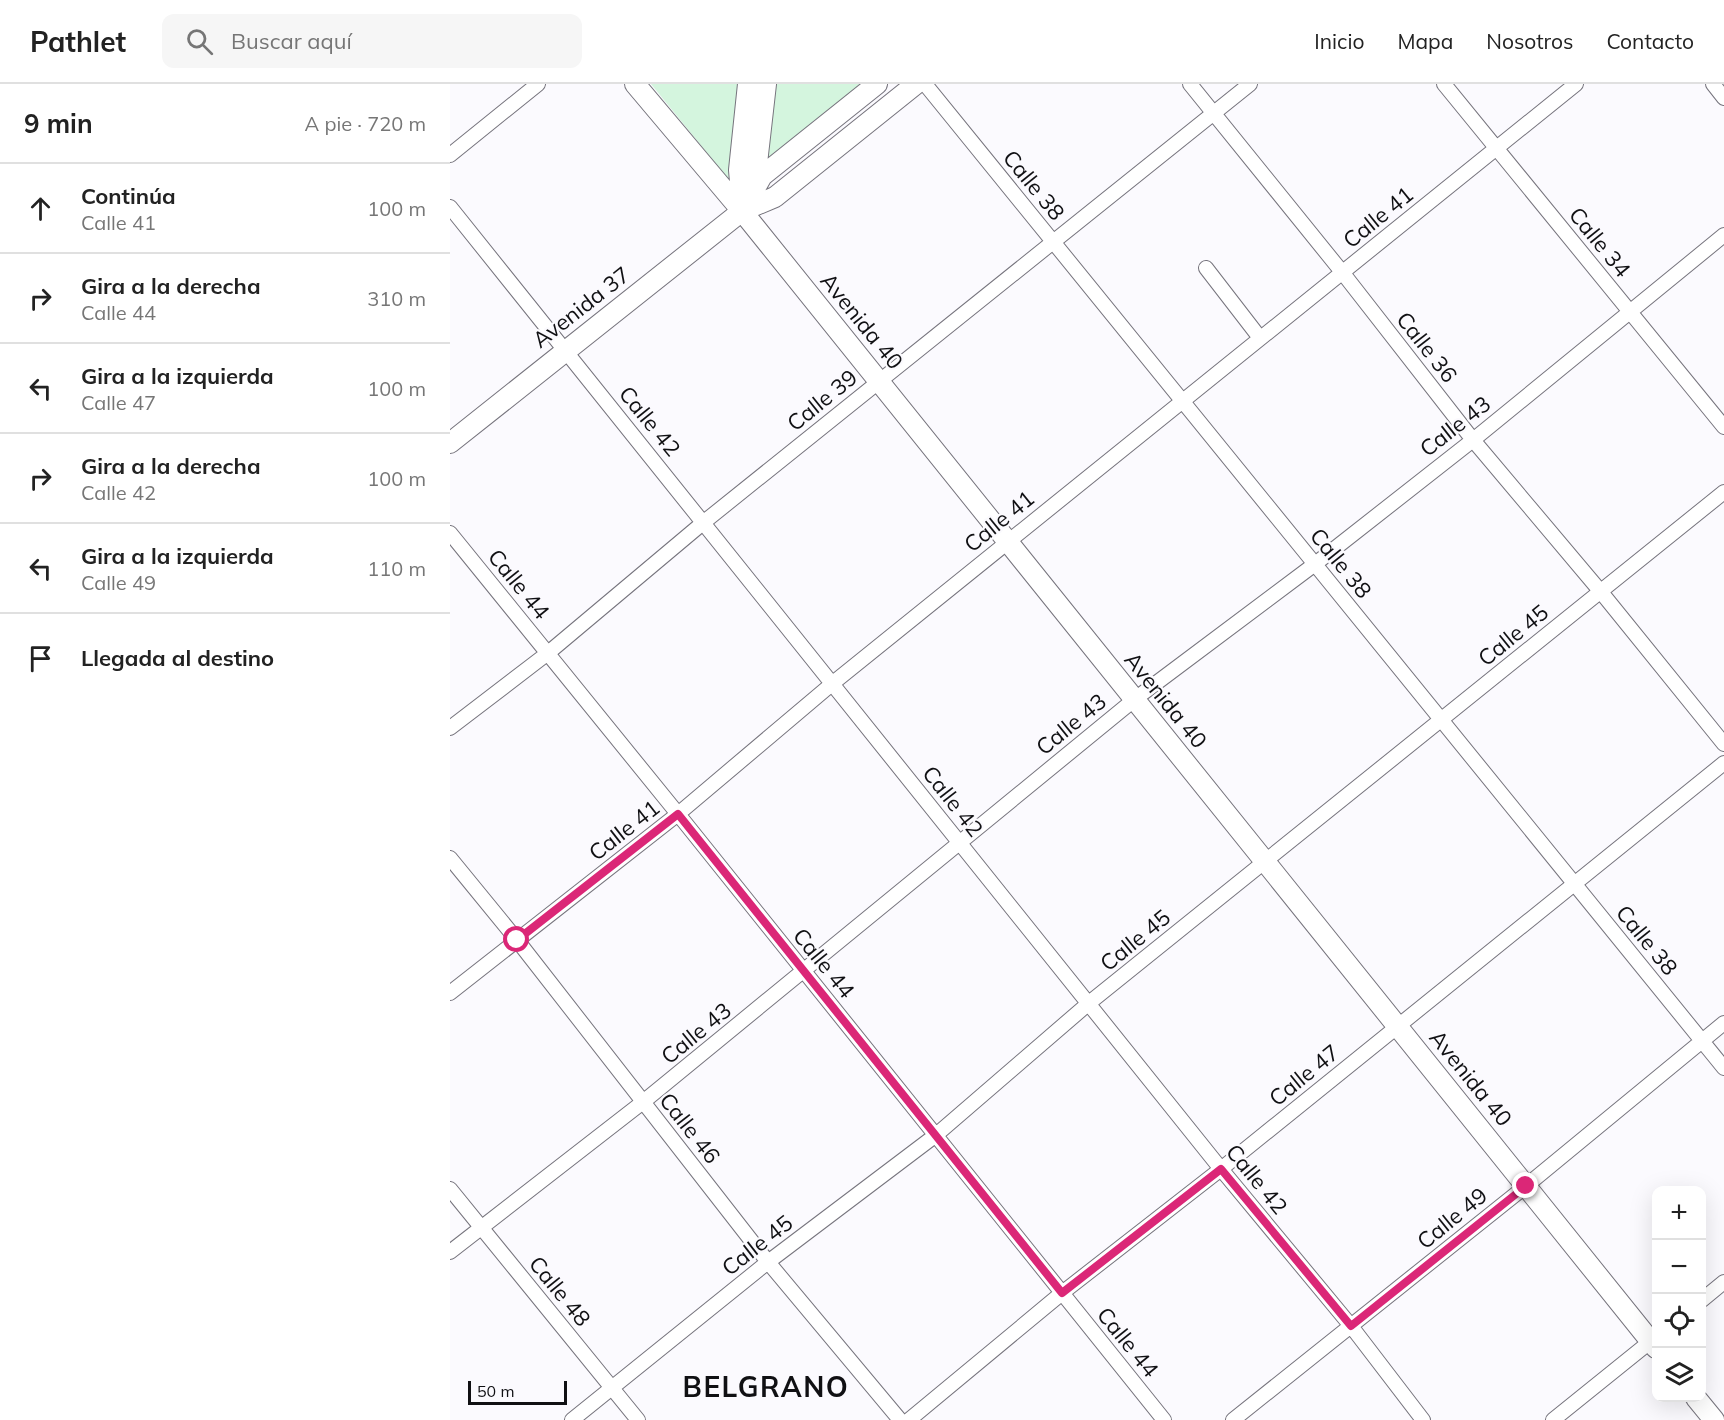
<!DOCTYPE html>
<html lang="es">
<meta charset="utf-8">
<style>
body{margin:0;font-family:Mulish,sans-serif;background:#f6f6f6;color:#222}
.controls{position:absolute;right:18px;bottom:18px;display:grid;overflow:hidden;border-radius:12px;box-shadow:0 6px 24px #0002}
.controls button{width:54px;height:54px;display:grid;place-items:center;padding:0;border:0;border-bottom:2px solid #e0e0e0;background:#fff;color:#222;font:30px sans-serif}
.scale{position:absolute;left:18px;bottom:15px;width:99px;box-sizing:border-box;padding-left:6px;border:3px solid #101013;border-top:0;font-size:16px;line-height:21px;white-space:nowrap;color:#101013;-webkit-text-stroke:4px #fbfafe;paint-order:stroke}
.stop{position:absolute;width:18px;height:18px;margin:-14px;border:4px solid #db2777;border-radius:50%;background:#fff}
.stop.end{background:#db2777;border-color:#fff;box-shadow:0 2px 6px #0008}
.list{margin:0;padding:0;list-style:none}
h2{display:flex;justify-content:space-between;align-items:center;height:78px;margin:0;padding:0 24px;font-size:26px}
h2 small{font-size:20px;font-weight:400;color:#767676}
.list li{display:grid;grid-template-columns:39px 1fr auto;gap:18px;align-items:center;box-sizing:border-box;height:90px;padding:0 24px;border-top:2px solid #e0e0e0}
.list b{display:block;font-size:22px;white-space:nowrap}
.list p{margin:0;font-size:20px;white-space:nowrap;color:#767676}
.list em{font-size:20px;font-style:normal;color:#767676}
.icon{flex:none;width:33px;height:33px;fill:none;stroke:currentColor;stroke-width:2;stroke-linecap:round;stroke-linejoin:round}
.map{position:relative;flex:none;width:1274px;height:1336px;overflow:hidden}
header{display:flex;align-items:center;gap:36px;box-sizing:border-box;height:84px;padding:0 30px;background:#fff;border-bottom:2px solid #e0e0e0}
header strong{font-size:28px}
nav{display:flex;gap:33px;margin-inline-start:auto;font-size:21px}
.search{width:420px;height:54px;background:#f6f6f6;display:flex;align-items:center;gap:15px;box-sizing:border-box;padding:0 21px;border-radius:12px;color:#767676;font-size:22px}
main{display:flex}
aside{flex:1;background:#fff}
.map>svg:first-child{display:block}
.green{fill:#d4f5de}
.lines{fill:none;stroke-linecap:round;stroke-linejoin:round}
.street-casing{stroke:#76747d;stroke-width:16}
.secondary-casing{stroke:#76747d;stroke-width:22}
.street{stroke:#fff;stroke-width:14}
.secondary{stroke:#fff;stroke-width:20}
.route{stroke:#db2777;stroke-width:8}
.labels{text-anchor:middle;stroke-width:4.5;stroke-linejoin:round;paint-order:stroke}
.street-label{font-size:22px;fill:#101013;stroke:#fbfafe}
.district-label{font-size:28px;font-weight:bold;letter-spacing:1.5px;fill:#101013;stroke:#fbfafe}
</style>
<header>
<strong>Pathlet</strong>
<div class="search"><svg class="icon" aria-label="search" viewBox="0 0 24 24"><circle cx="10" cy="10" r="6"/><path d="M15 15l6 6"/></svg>Buscar aquí</div>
<nav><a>Inicio</a><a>Mapa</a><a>Nosotros</a><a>Contacto</a></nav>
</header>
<main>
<aside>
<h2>9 min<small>A pie · 720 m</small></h2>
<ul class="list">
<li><svg class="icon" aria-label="ahead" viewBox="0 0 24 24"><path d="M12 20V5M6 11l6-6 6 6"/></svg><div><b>Continúa</b><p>Calle 41</p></div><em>100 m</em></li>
<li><svg class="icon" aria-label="right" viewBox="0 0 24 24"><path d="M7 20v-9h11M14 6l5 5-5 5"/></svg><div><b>Gira a la derecha</b><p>Calle 44</p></div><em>310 m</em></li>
<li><svg class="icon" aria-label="left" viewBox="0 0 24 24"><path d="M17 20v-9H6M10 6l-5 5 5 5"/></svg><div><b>Gira a la izquierda</b><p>Calle 47</p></div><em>100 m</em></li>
<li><svg class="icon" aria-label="right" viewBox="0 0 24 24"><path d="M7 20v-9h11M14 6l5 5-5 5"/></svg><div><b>Gira a la derecha</b><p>Calle 42</p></div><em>100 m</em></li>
<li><svg class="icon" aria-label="left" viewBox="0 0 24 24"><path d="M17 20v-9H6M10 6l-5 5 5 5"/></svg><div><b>Gira a la izquierda</b><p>Calle 49</p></div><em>110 m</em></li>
<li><svg class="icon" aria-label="arrive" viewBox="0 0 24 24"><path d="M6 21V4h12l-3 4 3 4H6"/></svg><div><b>Llegada al destino</b></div></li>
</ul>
</aside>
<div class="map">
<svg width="1274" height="1336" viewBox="0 0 1274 1336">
<rect width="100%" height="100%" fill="#fbfafe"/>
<path class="green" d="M 201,0 L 291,0 L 279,96 Z
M 324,0 L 413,0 L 315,77 Z"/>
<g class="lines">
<g class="street-casing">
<path id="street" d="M 475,0 L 1274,984
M 740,0 L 892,188 L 1023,356 L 1151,508 L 1274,660
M 994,0 L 1274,343
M 1263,0 L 1274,14
M 0,71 L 88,0
M 0,123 L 771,1085 L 901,1242 L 973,1336
M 756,184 L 810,254
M 0,449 L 228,730 L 714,1336
M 0,644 L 98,569 L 254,438 L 800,0
M 0,774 L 67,856 L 318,1178 L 450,1336
M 0,909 L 228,730 L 383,599 L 1126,0
M 0,1105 L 188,1336
M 0,1168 L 193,1018 L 685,615 L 865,480 L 1023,356 L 1274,151
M 1252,1216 L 1274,1198
M 122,1336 L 318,1178 L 486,1051 L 639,919 L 1274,408
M 459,1336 L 612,1209 L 771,1085 L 1274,679
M 783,1336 L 1076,1102 L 1274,939
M 1103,1336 L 1206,1253"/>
</g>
<g class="secondary-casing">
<path id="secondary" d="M 185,0 L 292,127 L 1206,1264
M 301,102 L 306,88 L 316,0
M 292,120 L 289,86 L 298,0
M 292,127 L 312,92 L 427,0
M 0,359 L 292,127 L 325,113 L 466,0
M 1246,1314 L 1264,1336"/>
</g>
<use href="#street" class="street"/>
<use href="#secondary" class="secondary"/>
</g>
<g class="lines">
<path class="route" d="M 67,856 L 228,730 L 612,1209 L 771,1085 L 901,1242 L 1076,1102"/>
</g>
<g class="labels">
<g class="street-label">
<text transform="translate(584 101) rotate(51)" y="8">Calle 38</text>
<text transform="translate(928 133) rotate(-39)" y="8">Calle 41</text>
<text transform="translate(1150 158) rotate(51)" y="8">Calle 34</text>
<text transform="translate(131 223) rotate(-38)" y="8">Avenida 37</text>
<text transform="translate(412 237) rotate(51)" y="8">Avenida 40</text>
<text transform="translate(977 263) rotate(52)" y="8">Calle 36</text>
<text transform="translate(372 316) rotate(-39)" y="8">Calle 39</text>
<text transform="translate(200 337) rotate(51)" y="8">Calle 42</text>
<text transform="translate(1005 342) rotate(-38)" y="8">Calle 43</text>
<text transform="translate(549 437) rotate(-39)" y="8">Calle 41</text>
<text transform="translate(891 479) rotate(51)" y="8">Calle 38</text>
<text transform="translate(69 500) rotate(51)" y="8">Calle 44</text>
<text transform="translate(1063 551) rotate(-39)" y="8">Calle 45</text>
<text transform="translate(716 616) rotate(51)" y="8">Avenida 40</text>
<text transform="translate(621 640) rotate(-39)" y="8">Calle 43</text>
<text transform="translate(503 717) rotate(52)" y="8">Calle 42</text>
<text transform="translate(174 746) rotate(-38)" y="8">Calle 41</text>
<text transform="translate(685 856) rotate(-39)" y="8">Calle 45</text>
<text transform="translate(1197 856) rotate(51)" y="8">Calle 38</text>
<text transform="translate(374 879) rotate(51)" y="8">Calle 44</text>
<text transform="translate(246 949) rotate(-39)" y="8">Calle 43</text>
<text transform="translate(854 991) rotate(-39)" y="8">Calle 47</text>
<text transform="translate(1021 994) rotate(51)" y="8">Avenida 40</text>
<text transform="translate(240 1044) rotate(52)" y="8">Calle 46</text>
<text transform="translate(807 1095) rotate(51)" y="8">Calle 42</text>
<text transform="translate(1002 1134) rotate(-39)" y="8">Calle 49</text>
<text transform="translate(307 1161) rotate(-38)" y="8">Calle 45</text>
<text transform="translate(110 1207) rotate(51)" y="8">Calle 48</text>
<text transform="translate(678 1258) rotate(51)" y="8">Calle 44</text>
</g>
<g class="district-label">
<text x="316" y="1313">BELGRANO</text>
</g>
</g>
</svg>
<div class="controls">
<button>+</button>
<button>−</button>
<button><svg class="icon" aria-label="locate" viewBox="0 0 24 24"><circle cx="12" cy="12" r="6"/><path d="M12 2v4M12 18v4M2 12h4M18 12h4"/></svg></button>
<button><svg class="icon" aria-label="layers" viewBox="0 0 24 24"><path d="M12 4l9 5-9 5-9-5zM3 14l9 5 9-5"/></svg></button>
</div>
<div class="scale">50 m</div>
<div class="stop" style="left:67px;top:856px"></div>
<div class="stop end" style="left:1076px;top:1102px"></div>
</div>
</main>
